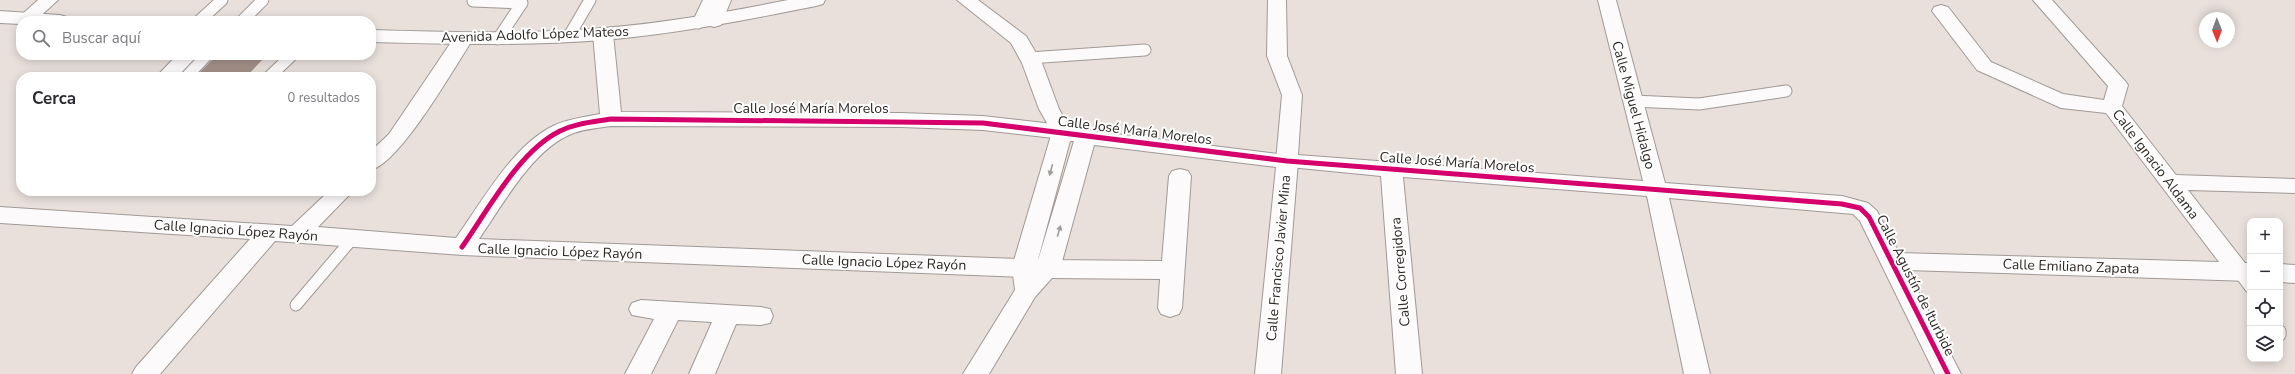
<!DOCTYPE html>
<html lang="es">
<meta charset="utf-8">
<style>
body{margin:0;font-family:"Nunito Sans",sans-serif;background:#f7f7f7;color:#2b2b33}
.controls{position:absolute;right:12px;bottom:12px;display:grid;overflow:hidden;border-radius:8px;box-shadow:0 2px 10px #0003}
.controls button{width:36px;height:36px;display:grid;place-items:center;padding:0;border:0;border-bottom:1px solid #e1e1e2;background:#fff;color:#2b2b33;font:20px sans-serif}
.compass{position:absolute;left:2199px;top:12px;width:36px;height:36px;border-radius:50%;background:#fff;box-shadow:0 2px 10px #0003;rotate:179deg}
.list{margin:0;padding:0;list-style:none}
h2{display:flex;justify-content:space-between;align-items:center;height:52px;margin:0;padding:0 16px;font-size:17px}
h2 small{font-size:13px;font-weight:400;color:#7c7c81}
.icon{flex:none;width:22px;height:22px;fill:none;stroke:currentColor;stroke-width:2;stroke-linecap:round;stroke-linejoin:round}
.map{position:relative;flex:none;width:2295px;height:374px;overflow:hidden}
.search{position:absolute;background:#fff;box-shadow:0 2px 10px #0003;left:16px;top:16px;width:360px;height:44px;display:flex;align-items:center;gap:10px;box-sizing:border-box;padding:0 14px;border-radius:16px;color:#7c7c81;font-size:15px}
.panel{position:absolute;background:#fff;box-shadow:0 2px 10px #0003;left:16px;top:72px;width:360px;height:124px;border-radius:16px}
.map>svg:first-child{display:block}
.building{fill:#a49189}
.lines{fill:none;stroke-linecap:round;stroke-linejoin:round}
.lane-casing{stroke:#a09996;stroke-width:13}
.street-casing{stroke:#a09996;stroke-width:2}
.secondary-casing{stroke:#a09996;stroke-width:2}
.lane{stroke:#fcfafa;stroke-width:11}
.street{fill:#fcfafa;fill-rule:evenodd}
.secondary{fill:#fcfafa;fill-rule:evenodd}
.cycleway-casing{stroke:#fff;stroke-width:8}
.cycleway{stroke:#d6006c;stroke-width:5}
.oneway{fill:#9f9c9a}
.labels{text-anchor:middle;stroke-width:4;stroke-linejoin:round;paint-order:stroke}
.street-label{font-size:14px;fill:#2e2825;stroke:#fff}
</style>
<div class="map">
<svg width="2295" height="374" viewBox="0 0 2295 374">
<rect width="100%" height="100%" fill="#e9e0dc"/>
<path class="building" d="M 216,56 L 264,58 L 246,77 L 195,77 Z"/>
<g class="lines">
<g class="lane-casing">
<path id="lane" d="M 473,1 L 522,3 L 498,39
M 199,21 L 222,0
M 242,21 L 263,0
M 698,23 L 709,0
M 569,36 L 590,0
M 1029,58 L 1145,50
M 186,77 L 207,55
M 269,77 L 292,55
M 1633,101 L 1699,104 L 1786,91
M 2239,272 L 2250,287
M 296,305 L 353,238
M 2280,331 L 2280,335"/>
</g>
<g class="street-casing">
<path id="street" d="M 38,0 L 58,0 L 35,21 L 21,21 L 19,23 L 17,19 Z
M 713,0 L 731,0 L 721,25 L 714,27 L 707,25 L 705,21 Z
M 1268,0 L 1286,0 L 1287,56 L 1302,95 L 1298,155 L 1643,181 L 1598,0 L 1616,0 L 1665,183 L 1842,196 L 1868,203 L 1877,211 L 1899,253 L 2219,262 L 2106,113 L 2061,108 L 1977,70 L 1932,11 L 1934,7 L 1941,5 L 1948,7 L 1991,62 L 2063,94 L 2104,100 L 2108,86 L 2033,0 L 2052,0 L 2125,81 L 2128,85 L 2122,106 L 2176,175 L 2295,179 L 2295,193 L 2188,190 L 2245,263 L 2250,263 L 2250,281 L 1907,270 L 1961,374 L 1935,374 L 1860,221 L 1853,214 L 1669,198 L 1710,374 L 1684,374 L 1647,196 L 1403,177 L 1422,374 L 1396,374 L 1381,176 L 1279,166 L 1276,161 L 1282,95 L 1267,56 Z
M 603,28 L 610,30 L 613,34 L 621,112 L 901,113 L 983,116 L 1062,125 L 1069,127 L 1072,132 L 1069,137 L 1062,139 L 983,130 L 901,127 L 611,126 C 597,128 582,129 569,135 C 531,152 502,206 479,239 L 1048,260 L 1162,261 L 1169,176 L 1172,171 L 1180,169 L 1188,171 L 1191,176 L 1182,308 L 1179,314 L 1170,317 L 1161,314 L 1158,308 L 1160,279 L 1048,278 L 462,255 L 275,241 L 160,374 L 132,374 L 136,367 L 250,239 L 0,223 L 0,207 L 292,226 L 329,191 L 353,191 L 318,227 L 456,238 C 482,202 512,146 553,126 C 567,119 585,117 600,114 L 593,34 L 596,30 Z
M 463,33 L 470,35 L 473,39 C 454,68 401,162 371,170 L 371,151 L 389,134 L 456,35 Z
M 177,55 L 198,55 L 177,77 L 156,77 Z
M 2280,264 L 2295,265 L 2295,283 L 2280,282 Z
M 641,300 L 761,307 L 770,309 L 773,316 L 770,323 L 761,325 L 736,324 L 715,374 L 689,374 L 712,322 L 678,320 L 651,374 L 625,374 L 654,319 L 632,315 L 629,309 L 632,303 Z"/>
</g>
<g class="secondary-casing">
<path id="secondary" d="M 788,0 L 825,0 L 823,4 L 816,6 C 746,20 675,34 604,40 C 526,46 449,44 371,42 L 371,30 C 439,32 507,34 575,30 C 647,26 717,14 788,0 Z
M 957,0 L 978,0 L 1026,36 L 1042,63 L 1059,109 L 1067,123 C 1078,120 1083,125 1092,131 L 1295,156 L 1298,161 L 1281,374 L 1255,374 L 1276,167 L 1094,145 L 1060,269 L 1035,297 L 989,374 L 963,374 L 1015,290 L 1012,267 L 1052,132 L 1039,109 L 1022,63 L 1011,43 ZM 1070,141 L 1074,141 L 1036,267 Z
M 0,11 L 60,15 L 67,17 L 69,21 L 21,21 L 21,24 L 0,23 Z"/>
</g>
<use href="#lane" class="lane"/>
<use href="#street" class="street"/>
<use href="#secondary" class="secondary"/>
<g class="cycleway-casing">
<path id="cycleway" d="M 462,247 C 488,210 519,151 560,131 C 576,123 594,122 611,119 L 983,123 L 1287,161 L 1842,204 L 1860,208 L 1869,217 L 1948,374"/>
</g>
<use href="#cycleway" class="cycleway"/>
</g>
<defs><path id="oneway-solid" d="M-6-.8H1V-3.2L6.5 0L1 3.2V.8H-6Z"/></defs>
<g class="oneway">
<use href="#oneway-solid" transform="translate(1051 170) rotate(105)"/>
<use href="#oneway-solid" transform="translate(1059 231) rotate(-74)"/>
</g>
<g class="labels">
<g class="street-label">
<text transform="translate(535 34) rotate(-2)" y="5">Avenida Adolfo López Mateos</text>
<text transform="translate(1634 105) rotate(75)" y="5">Calle Miguel Hidalgo</text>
<text x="811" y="113">Calle José María Morelos</text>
<text transform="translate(1135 130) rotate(7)" y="5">Calle José María Morelos</text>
<text transform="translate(1457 162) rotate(4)" y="5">Calle José María Morelos</text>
<text transform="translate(2156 164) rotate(53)" y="5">Calle Ignacio Aldama</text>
<text transform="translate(236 230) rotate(4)" y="5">Calle Ignacio López Rayón</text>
<text transform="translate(560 251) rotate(2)" y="5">Calle Ignacio López Rayón</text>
<text transform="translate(1278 258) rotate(-85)" y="5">Calle Francisco Javier Mina</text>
<text transform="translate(884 262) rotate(2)" y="5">Calle Ignacio López Rayón</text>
<text transform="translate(2071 266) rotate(2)" y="5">Calle Emiliano Zapata</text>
<text transform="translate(1400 272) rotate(-95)" y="5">Calle Corregidora</text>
<text transform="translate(1916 285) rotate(63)" y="5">Calle Agustín de Iturbide</text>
</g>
</g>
</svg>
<div class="controls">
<button>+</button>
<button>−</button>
<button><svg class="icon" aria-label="locate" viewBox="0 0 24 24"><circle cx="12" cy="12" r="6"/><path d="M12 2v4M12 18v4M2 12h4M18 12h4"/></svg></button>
<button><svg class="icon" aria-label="layers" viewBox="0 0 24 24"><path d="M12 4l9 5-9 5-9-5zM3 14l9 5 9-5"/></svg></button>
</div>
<svg class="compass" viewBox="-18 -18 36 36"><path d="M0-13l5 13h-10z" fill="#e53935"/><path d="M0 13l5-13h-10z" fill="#7c7c81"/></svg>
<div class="search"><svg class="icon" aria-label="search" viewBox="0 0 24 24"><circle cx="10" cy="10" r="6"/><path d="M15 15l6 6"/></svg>Buscar aquí</div>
<section class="panel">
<h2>Cerca<small>0 resultados</small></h2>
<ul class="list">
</ul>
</section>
</div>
